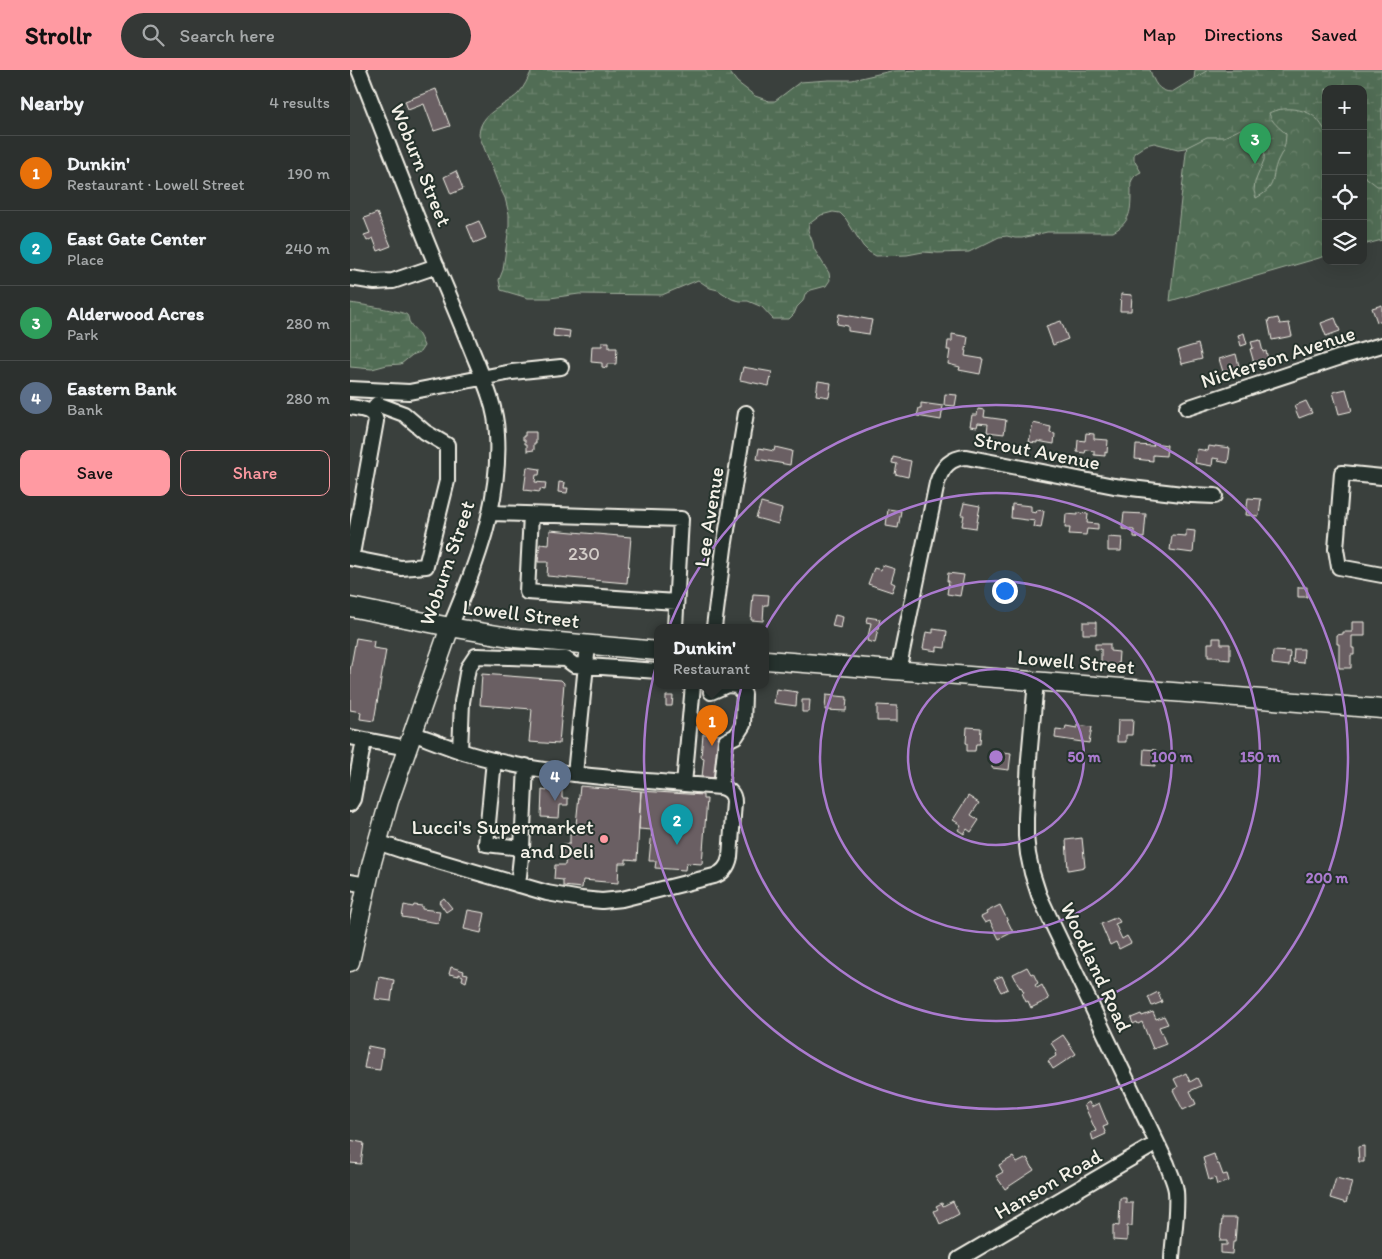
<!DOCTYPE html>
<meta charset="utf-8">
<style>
body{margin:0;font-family:Itim,sans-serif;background:#343836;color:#f1f3f6}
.controls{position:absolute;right:15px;top:15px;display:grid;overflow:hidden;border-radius:10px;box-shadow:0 5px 20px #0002}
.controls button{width:45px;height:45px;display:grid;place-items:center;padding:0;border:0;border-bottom:1px solid #484b4a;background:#2c302e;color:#f1f3f6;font:25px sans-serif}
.you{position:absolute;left:654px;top:520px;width:18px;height:18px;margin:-12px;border:4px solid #fff;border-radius:50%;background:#1a73e8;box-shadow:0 0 0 8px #1a73e833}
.badge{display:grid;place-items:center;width:32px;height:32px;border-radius:50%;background:#ff9aa2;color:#fff;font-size:16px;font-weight:700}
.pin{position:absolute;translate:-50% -41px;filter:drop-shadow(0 1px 2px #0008)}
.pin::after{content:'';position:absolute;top:26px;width:18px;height:15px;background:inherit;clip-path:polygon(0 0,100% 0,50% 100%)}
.popup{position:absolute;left:304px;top:554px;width:115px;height:65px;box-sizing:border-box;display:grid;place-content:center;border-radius:10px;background:#2c302e;filter:drop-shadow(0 1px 4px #0005);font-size:16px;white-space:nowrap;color:#a6a9aa}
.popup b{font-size:19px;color:#f1f3f6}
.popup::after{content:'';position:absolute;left:50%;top:100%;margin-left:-10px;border:10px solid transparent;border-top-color:#2c302e}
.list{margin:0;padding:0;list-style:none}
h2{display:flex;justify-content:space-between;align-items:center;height:65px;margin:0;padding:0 20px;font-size:21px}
h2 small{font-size:16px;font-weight:400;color:#a6a9aa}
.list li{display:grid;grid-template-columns:32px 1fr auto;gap:15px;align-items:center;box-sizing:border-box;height:75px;padding:0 20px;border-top:1px solid #484b4a}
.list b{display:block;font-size:19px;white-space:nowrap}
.list p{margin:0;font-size:16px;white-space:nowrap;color:#a6a9aa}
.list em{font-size:16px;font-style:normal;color:#a6a9aa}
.actions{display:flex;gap:10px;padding:15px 20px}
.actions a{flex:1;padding:11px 0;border:1px solid #ff9aa2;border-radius:10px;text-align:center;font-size:18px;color:#ff9aa2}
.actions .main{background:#ff9aa2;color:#111}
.icon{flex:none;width:28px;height:28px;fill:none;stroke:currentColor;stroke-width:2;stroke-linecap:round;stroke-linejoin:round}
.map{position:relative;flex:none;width:1032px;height:1189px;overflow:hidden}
header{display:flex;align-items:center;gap:30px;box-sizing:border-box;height:70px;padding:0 25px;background:#ff9aa2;color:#111}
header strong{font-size:24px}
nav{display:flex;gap:28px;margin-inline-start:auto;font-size:18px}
.search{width:350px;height:45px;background:#343836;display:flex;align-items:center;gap:12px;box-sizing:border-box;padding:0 18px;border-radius:28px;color:#a6a9aa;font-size:19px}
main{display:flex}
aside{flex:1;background:#2c302e}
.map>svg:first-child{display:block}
.forest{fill:url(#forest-crowns);stroke:#a2af9e}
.wetland{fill:url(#wetland-marsh);stroke:#a2af9e}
.building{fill:#6a5f63;stroke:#f4f1e8}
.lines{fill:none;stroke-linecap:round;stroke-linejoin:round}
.minor-casing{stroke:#f4f1e8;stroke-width:18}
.major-casing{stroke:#f4f1e8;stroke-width:21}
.minor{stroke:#26332d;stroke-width:14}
.major{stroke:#26332d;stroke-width:18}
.ring{fill:none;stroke:#ab7bcf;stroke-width:2.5}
.poi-dot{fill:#ff9aa2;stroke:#26332d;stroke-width:2}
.labels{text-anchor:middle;stroke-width:4;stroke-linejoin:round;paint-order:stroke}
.number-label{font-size:19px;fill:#d2ccc7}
.street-label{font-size:21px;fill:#f4f1e8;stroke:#26332d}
.poi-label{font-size:21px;fill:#f4f1e8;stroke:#26332d;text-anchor:end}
.centre{fill:#ab7bcf;stroke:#26332d;stroke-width:2.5}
.ring-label{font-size:15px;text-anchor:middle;font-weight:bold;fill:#ab7bcf;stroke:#26332d;stroke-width:4;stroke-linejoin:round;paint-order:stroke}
</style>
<header>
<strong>Strollr</strong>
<div class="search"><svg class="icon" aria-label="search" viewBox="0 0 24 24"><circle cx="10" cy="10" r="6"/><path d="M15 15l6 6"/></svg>Search here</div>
<nav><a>Map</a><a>Directions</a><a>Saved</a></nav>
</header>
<main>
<aside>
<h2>Nearby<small>4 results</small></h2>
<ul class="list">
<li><span class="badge" style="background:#e8710a">1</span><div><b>Dunkin'</b><p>Restaurant · Lowell Street</p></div><em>190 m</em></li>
<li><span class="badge" style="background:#0f9aa8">2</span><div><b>East Gate Center</b><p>Place</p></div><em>240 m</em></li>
<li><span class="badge" style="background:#2e9e5b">3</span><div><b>Alderwood Acres</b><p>Park</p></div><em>280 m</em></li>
<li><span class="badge" style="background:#5c6f8a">4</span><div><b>Eastern Bank</b><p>Bank</p></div><em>280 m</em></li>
</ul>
<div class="actions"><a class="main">Save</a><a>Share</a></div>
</aside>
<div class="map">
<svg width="1032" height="1189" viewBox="0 0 1032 1189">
<defs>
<pattern id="forest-crowns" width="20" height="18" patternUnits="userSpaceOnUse" patternTransform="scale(1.25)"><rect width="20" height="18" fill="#516d54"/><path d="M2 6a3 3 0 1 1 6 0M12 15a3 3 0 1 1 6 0" fill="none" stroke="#6b826d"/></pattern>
<pattern id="wetland-marsh" width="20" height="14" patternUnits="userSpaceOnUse" patternTransform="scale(1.25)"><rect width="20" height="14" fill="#516d54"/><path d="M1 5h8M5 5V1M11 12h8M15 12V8" fill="none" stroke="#6b826d"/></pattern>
</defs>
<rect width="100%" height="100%" fill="#3a403d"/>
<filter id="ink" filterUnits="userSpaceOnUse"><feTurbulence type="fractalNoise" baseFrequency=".02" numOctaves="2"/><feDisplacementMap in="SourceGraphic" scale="10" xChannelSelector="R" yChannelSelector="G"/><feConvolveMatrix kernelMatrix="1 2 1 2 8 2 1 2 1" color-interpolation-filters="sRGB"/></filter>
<g filter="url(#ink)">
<path class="forest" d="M 845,0 L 1032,0 L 1032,170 L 1013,175 L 1013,19 L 976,19 L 976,186 L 820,231 Z"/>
<path class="wetland" d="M 182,0 L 378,0 L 387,12 L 405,26 L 419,31 L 425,31 L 450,12 L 479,10 L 502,10 L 541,1 L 571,0 L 800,0 C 804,12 808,22 822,22 L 858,0 L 1032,0 L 1032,116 L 1027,116 L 1013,105 L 1013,19 L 976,19 L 976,62 C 973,57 970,52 966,48 C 955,38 932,36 919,43 C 922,53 929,57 936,64 C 935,79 934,78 928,90 C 920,108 928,117 906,128 L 904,121 L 905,112 L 914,90 L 915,75 L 913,67 L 909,60 L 902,57 L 895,57 L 874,67 L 857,67 L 835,78 L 828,79 L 804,73 L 796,75 L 784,83 L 784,90 L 791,102 C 787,104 784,106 782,110 C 780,113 781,117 781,121 C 781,140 781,152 763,162 L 697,162 L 672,168 L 665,168 L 657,166 L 649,167 L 619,182 L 588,183 L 573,182 L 557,185 L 526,186 L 519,182 L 513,176 L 496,149 L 490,143 L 483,142 L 471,145 L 459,154 L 458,160 L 463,173 L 464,179 L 479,203 L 480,210 L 476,216 L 461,220 L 455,224 L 453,231 L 447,237 L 444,244 L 439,249 L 423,249 L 412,237 L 398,231 L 390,231 L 382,229 L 368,220 L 360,218 L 348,210 L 312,225 L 229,224 L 200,228 L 178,228 L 151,220 L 149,210 L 153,200 L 159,156 L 159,144 L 155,128 L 150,118 L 129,65 C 130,42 154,37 168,24 C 174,18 178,8 182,0 Z
M 0,233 C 8,234 53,241 57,245 C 59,247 58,251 60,253 C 61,256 65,259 67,262 C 70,266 72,271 74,276 L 70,282 L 62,285 L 51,294 L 37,295 L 22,299 L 0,297 Z"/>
<path class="building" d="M 86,19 L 100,56 L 84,61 L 74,34 L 58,40 L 55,31 Z
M 106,101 L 113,119 L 101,124 L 94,107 Z
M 27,143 L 41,176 L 28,181 L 23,168 L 17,171 L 14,165 L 20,163 L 14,148 Z
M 129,151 L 136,168 L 124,173 L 117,156 Z
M 771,224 L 782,225 L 781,241 L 770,241 Z
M 1032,235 L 1032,250 L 1027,252 L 1022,238 Z
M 489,244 L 522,250 L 519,264 L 498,261 L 498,256 L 487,254 Z
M 928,248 L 930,254 L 939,253 L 942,266 L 922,270 L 918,250 Z
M 985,248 L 990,261 L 976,266 L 971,253 Z
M 711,251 L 718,269 L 703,275 L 696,256 Z
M 204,259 L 220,261 L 219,268 L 203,266 Z
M 894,263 L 897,274 L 891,276 L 888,265 Z
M 602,264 L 618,267 L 615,286 L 633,289 L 630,304 L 609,300 L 610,297 L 598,294 L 600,280 L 597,280 L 598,271 L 602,271 Z
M 910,270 L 913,282 L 916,281 L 919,293 L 911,295 L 910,292 L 904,293 L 900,279 L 903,278 L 901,272 Z
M 252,272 L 259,272 L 259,278 L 267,278 L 266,294 L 257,294 L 257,298 L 252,297 L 252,293 L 241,292 L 242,276 L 252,276 Z
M 848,274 L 852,289 L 832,294 L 828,280 Z
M 886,284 L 890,300 L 874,305 L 869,289 Z
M 393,297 L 422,302 L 419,316 L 390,310 Z
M 468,311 L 481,313 L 479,327 L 466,325 Z
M 996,319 L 1002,341 L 989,344 L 983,322 Z
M 595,324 L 607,325 L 605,336 L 594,335 Z
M 956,331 L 962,343 L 949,348 L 944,336 Z
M 571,333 L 593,336 L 591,350 L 567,346 L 569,338 L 571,338 Z
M 628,339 L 635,340 L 634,347 L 656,350 L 654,364 L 637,362 L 638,354 L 628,353 L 627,357 L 620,356 L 622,345 L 627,345 Z
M 683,353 L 701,357 L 700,363 L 705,364 L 704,374 L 687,371 L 687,373 L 679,372 Z
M 175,362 L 186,362 L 186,373 L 184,373 L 184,380 L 177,381 L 177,374 L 175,374 L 175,370 L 173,370 L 173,366 L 175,366 Z
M 736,363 L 744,364 L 744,369 L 758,370 L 757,383 L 755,382 L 755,386 L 744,385 L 744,381 L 736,380 L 735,383 L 727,382 L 728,370 L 735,371 Z
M 804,373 L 817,375 L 816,386 L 803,385 L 803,391 L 785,389 L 786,375 L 803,376 Z
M 859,376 L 865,377 L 865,376 L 880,378 L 878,393 L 868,391 L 869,389 L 863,388 L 862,396 L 845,393 L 847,379 L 858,381 Z
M 425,377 L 442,381 L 440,395 L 407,389 L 409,378 L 424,381 Z
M 543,387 L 561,391 L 558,407 L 545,404 L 547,394 L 542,393 Z
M 177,397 L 190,399 L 189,405 L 186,405 L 185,412 L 196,413 L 195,420 L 190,419 L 190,422 L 174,420 Z
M 209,412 L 215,413 L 214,418 L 218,418 L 217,423 L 208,422 Z
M 898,428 L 911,429 L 909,446 L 896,445 Z
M 411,433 L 432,439 L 428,454 L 406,448 Z
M 614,433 L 630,436 L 626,458 L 612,456 L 614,445 L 611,445 Z
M 662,434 L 681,436 L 681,442 L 686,443 L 687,440 L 694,441 L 691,458 L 684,457 L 685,451 L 661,448 Z
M 538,439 L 551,441 L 548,458 L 536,456 Z
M 728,443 L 738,444 L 737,453 L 748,454 L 748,460 L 737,459 L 736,465 L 719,464 L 720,458 L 715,458 L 716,444 L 728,445 Z
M 774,443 L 796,444 L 794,468 L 784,467 L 784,460 L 772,459 Z
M 200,460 L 281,467 L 277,513 L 197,506 L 198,492 L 188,492 L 190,474 L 199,475 Z
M 836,460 L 845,461 L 843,483 L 820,480 L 822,465 L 836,466 Z
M 758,467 L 772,468 L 771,481 L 758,481 Z
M 532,495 L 545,499 L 541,512 L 545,514 L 542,522 L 518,514 L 524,498 L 531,500 Z
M 598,503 L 614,505 L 610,526 L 597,524 L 599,511 L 597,511 Z
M 948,517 L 957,517 L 957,527 L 948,527 Z
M 403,524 L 419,525 L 418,535 L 414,535 L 413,551 L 401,550 Z
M 485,545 L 493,547 L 491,558 L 482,556 Z
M 517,547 L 530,549 L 525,573 L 517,571 L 521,553 L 516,552 Z
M 733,552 L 746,552 L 746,564 L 733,564 Z
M 1002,552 L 1015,552 L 1015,566 L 1002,566 L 1002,578 L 1004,578 L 1004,585 L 1001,585 L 1001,598 L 989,598 L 989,574 L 987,574 L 987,565 L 993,564 L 993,562 L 1002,562 Z
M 583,559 L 597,561 L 595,578 L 587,577 L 587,581 L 573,579 L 576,562 L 583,563 Z
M 6,568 L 24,571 L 23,578 L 36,580 L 24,651 L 10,649 L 11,642 L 0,640 L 0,601 Z
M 863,568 L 871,568 L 871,574 L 880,574 L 880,590 L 870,589 L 870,587 L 858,587 L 858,573 L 863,573 Z
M 745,574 L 760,574 L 760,581 L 769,582 L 768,596 L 751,596 L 751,579 L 745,579 Z
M 944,579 L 954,579 L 953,593 L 943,592 Z
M 923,581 L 940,582 L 939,596 L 922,594 Z
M 132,604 L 211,610 L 214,613 L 209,674 L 179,672 L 182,639 L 130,635 Z
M 426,619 L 447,622 L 446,636 L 424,633 Z
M 476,625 L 497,627 L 496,641 L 475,640 Z
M 316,626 L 323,626 L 322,636 L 316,636 Z
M 452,630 L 460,630 L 459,642 L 452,642 Z
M 527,635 L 547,636 L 547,651 L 527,651 Z
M 768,650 L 783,650 L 782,665 L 776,665 L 776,672 L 767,672 Z
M 727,655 L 742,657 L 739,673 L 705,668 L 706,659 L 715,660 L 716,656 L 727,658 Z
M 617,657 L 631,658 L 630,674 L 626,674 L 625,681 L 617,681 L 617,673 L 616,673 Z
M 353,664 L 373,665 L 369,708 L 352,707 L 354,688 L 351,687 Z
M 794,679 L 806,680 L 805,696 L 793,695 Z
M 644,681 L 661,683 L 659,700 L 642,698 Z
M 230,716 L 291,721 L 287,790 L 276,789 L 276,793 L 269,793 L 268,813 L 233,810 L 232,818 L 213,816 L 213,810 L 204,809 L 205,795 L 215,795 L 216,787 L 212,787 L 213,774 L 220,774 L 220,764 L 225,764 Z
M 197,717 L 212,718 L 212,728 L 218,728 L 218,735 L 210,735 L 209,748 L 191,747 L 192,720 L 197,721 Z
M 291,721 L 353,725 L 353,729 L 357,729 L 352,794 L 336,793 L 335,800 L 305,798 L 306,791 L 299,791 L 302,760 L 289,759 Z
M 618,726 L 629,733 L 621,745 L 629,750 L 621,762 L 617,759 L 614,764 L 608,760 L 611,755 L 603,750 Z
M 732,768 L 735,797 L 718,800 L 716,770 Z
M 94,828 L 102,838 L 96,842 L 89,832 Z
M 54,835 L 63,837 L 64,835 L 72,836 L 72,839 L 90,841 L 88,853 L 52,847 Z
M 650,835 L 663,862 L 649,869 L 640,851 L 635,853 L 631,847 L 637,844 L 636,842 Z
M 118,840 L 135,843 L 131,863 L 114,859 Z
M 767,847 L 770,852 L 765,854 L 772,869 L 777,866 L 781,873 L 769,879 L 766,872 L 760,875 L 751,854 Z
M 101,897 L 114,901 L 113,903 L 118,904 L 116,912 L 112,910 L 113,906 L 109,904 L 109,906 L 99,904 Z
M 677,897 L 681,904 L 683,903 L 688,913 L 685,915 L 687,918 L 692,915 L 699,929 L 681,938 L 678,931 L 676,932 L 672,923 L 674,922 L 671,917 L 670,918 L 663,904 Z
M 652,906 L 658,919 L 651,922 L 644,909 Z
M 29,907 L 44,910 L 41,931 L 25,929 Z
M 808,922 L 812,932 L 802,936 L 798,927 Z
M 803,942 L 806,949 L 814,946 L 818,954 L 809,957 L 816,974 L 803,979 L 792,952 L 788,954 L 787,952 L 783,954 L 781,948 L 791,944 L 792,946 Z
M 713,965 L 726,984 L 703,999 L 698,991 L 706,986 L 705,984 L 707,982 L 701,973 Z
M 18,976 L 33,979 L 30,1000 L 14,998 Z
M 836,1003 L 840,1012 L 847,1008 L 851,1016 L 840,1021 L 846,1034 L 833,1040 L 823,1020 L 828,1017 L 824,1009 Z
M 739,1032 L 741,1037 L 749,1033 L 758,1055 L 753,1057 L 756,1064 L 743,1070 L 741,1063 L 746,1061 L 734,1035 Z
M 0,1070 L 14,1073 L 11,1094 L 0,1093 Z
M 1014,1076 L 1014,1092 L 1009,1092 L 1008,1077 Z
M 864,1084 L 867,1094 L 869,1094 L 873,1105 L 877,1104 L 879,1111 L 867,1115 L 865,1108 L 859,1110 L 853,1088 Z
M 663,1087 L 667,1093 L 677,1088 L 684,1100 L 655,1119 L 646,1106 L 653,1102 L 649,1095 Z
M 986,1108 L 1002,1112 L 996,1133 L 980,1128 Z
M 770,1128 L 776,1128 L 776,1133 L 783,1133 L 782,1156 L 777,1156 L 777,1171 L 763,1170 L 763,1155 L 769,1156 Z
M 603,1131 L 609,1144 L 590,1154 L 584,1141 L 588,1139 L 586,1136 L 592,1133 L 593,1136 Z
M 872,1148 L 887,1148 L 885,1172 L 883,1172 L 882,1184 L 871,1183 L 871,1175 L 877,1175 L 877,1171 L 870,1171 Z"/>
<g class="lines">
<g class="minor-casing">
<path id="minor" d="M 9,0 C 35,66 60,132 87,197 C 99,225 111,253 122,281 C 133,308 146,335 147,364 C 151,432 126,496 100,557
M 0,208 L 25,212 L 43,211 L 87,196
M 0,319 L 59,322 L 162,302 L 211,297
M 0,337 C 11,339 23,339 26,351 L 3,479 L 0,485
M 837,338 L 994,286 L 1032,275
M 1032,407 L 992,403 L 986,479 L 989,497 L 1032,505
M 141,443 L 331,449 L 325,557
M 181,445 L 177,522 L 326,532
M 0,488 L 51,498 L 76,496 L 97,411 L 97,375 L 75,362 L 54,344 L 27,334 L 22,343
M 364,557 L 374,478 L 396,343
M 548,601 L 587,413 C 592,397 600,388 616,387 L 764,416 L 841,425 L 865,426
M 686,611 L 679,689 L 676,748 L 676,766 L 678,784 L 682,803 L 689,825 L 702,853 L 817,1094 C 820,1103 825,1112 826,1121 C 828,1143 823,1167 822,1189
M 361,622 L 377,615
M 62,663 C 81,670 100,678 120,684 C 188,704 263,708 334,714 L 343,615
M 0,667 L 57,678
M 110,681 L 112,632 L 118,598 L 126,586 L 216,589 L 224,595 L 308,601
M 144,690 L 136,774 L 172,778 L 176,696
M 225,704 L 238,575
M 371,717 L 376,671 L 386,666 L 393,655 L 394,624 L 387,616 L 379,615
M 0,734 L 3,729 L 14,670
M 27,772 L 54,781 L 197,823 L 231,829 L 252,831 L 272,829 L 364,806 C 373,803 378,797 380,787 L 384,732 C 384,724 379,719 371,717 L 334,714
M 0,812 L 16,815
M 168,815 L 172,778
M 609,1189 L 807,1073"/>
</g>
<g class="major-casing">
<path id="major" d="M 0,537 L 100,557 L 165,568 L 308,581
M 416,590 L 912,629 L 1032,639
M 0,892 L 22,792 L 39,731 L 100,557"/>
</g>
<use href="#minor" class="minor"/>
<use href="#major" class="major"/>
</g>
</g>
<g class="ring">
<circle cx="646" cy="687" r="88"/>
<circle cx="646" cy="687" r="176"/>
<circle cx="646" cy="687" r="264"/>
<circle cx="646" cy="687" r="352"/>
</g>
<circle class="poi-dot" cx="254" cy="769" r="5"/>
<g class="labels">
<g class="number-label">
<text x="234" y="490">230</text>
</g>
<g class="street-label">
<text transform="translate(71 95) rotate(68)" y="7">Woburn Street</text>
<text transform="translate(928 287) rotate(-18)" y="7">Nickerson Avenue</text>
<text transform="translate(687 381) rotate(11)" y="7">Strout Avenue</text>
<text transform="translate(359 447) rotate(-81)" y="7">Lee Avenue</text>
<text transform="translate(97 493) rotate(-71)" y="7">Woburn Street</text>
<text transform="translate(171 544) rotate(7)" y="7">Lowell Street</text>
<text transform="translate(726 592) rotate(5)" y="7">Lowell Street</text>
<text transform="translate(746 897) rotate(65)" y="7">Woodland Road</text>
<text transform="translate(698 1114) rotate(-30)" y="7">Hanson Road</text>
</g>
<g class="poi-label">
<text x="244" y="764">Lucci's Supermarket<tspan x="244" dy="24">and Deli</tspan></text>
</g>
</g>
<circle cx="646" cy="687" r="8" class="centre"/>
<g class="ring-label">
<text x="734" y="692">50 m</text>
<text x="822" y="692">100 m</text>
<text x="910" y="692">150 m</text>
<text x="977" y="813">200 m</text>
</g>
</svg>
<div class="controls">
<button>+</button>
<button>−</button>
<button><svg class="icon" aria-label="locate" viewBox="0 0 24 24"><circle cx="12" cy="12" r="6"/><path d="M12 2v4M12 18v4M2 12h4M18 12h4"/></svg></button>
<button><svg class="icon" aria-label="layers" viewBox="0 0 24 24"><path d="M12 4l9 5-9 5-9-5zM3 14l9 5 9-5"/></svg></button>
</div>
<div class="you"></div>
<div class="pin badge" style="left:362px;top:676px;background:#e8710a">1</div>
<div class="popup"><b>Dunkin'</b>Restaurant</div>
<div class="pin badge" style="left:327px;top:775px;background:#0f9aa8">2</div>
<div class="pin badge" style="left:905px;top:94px;background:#2e9e5b">3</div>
<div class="pin badge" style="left:205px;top:731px;background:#5c6f8a">4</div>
</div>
</main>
